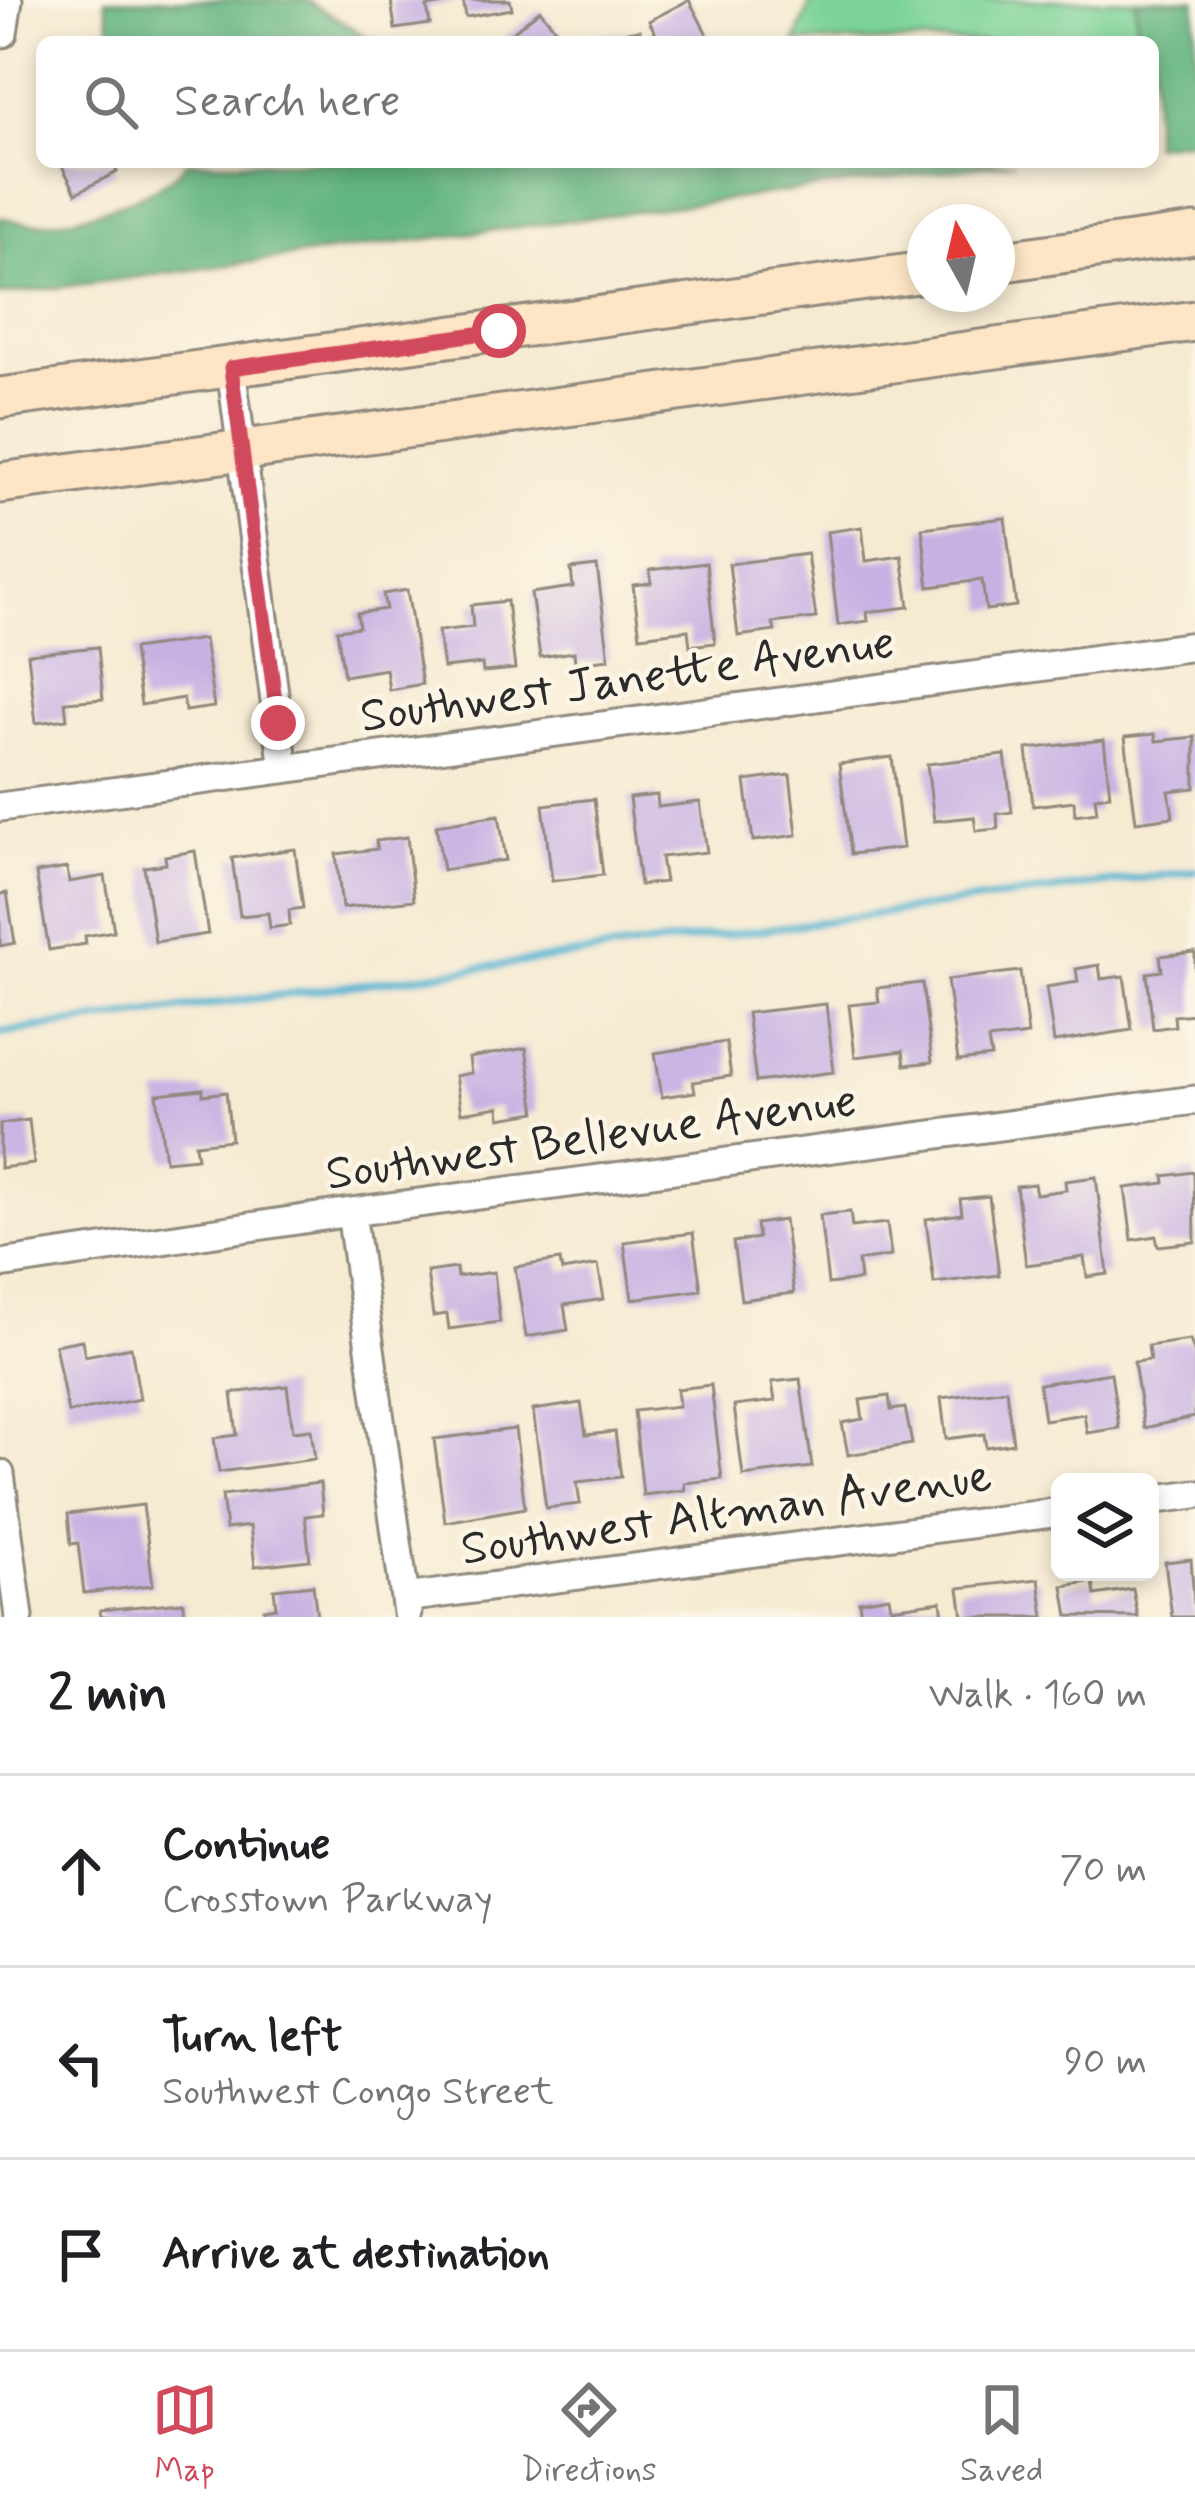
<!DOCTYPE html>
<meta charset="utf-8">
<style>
body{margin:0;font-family:Mynerve,sans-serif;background:#f2f2f2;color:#202124}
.controls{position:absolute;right:36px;bottom:36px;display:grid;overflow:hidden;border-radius:18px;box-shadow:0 6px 18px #0003}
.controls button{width:108px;height:108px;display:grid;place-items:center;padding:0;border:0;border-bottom:3px solid #e0e0e0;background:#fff;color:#202124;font:60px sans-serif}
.compass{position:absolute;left:907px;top:204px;width:108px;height:108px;border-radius:50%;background:#fff;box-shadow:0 6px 18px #0003;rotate:352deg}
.stop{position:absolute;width:36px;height:36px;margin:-27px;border:9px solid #d1495b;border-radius:50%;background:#fff}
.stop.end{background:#d1495b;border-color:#fff;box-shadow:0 3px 12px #0008}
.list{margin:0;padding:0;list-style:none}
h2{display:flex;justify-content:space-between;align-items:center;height:156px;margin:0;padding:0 48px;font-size:51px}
h2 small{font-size:39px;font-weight:400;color:#757577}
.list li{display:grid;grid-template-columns:78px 1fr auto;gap:36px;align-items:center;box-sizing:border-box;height:192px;padding:0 48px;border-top:3px solid #e0e0e0}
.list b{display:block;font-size:45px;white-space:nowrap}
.list p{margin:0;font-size:39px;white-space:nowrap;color:#757577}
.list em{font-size:39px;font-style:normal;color:#757577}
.icon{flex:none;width:66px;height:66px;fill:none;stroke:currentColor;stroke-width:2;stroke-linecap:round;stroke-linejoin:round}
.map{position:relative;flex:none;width:1195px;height:1617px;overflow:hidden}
.search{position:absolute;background:#fff;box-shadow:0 6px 18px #0003;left:36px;right:36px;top:36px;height:132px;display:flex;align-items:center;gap:30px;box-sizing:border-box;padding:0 42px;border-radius:18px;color:#757577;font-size:45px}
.sheet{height:732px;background:#fff}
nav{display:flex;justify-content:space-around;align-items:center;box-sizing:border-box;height:168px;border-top:3px solid #e0e0e0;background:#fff;font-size:33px;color:#757577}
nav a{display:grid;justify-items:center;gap:6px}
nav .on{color:#d1495b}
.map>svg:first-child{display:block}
.green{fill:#7bd398;stroke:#537f62;stroke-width:3}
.forest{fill:#64b580;stroke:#487056;stroke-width:3}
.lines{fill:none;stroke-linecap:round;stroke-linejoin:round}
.stream{stroke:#51b2d0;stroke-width:8}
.building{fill:#c7b1e3}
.street-casing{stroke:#908a7e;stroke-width:33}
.secondary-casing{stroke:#908a7e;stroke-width:45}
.street{stroke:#fff;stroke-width:27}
.secondary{stroke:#fde5c5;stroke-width:39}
.route{stroke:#d1495b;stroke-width:15}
.labels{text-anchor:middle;stroke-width:9;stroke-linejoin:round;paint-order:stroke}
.street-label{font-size:48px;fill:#2b2b2b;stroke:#fcf5e5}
</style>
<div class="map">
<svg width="1195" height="1617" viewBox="0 0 1195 1617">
<rect width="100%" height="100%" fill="#fcf5e5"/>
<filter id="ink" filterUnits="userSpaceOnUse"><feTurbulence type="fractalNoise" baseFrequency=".00833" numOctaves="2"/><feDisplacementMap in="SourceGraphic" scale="24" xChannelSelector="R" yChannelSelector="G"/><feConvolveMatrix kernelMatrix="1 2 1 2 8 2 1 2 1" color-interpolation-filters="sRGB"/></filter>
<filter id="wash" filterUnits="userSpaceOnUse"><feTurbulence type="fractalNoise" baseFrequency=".004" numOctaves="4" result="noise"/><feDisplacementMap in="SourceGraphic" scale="48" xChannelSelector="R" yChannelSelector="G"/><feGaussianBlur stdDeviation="2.7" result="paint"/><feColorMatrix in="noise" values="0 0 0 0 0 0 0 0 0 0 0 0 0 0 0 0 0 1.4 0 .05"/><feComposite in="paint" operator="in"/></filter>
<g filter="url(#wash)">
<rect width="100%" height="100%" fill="#f6ead1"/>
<path class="green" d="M 812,0 L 1136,0 L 1137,42 L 795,42 Z"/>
<path class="forest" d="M 105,0 L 306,0 L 375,42 L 113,42 Z
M 1136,0 L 1195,0 L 1195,140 L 1153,145 L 1153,42 L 1137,42 Z
M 186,162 L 1015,162 L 0,295 L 0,217 C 9,219 19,223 28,223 C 65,226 169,195 186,162 Z"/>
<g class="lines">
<path class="stream" d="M 0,1033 L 1195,871"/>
</g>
<g id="blocks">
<path class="building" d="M 391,0 L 457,0 L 457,2 L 427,7 L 430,24 L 395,29 Z
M 463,0 L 510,0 L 512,9 L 466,17 Z
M 689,0 L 711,42 L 660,42 L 649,21 Z
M 540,10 L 566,42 L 500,42 Z
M 640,30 L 642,42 L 594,42 L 593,37 Z
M 60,162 L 112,162 L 117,172 L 76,193 Z
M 1005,518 L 1016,606 L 986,610 L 982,580 L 929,587 L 922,528 Z
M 862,527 L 866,561 L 902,556 L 909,607 L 867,612 L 868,621 L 838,625 L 827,532 Z
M 807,554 L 816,618 L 773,623 L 775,631 L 738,636 L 729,564 Z
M 706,563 L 715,643 L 690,646 L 688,630 L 640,636 L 633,585 L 651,583 L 650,570 Z
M 597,566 L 609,659 L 575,663 L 574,652 L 540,657 L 531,593 L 573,587 L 571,569 Z
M 407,590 L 422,684 L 389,690 L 386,669 L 344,676 L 337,630 L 359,627 L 357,613 L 386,609 L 383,594 Z
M 507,601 L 515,669 L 483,672 L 482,664 L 443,668 L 438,631 L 473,627 L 471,605 Z
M 204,639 L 214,707 L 185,711 L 183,698 L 141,705 L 133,649 Z
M 98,647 L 103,699 L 65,702 L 67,719 L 36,723 L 28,654 Z
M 1155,734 L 1156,741 L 1195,737 L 1195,788 L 1169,791 L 1173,817 L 1136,822 L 1125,737 Z
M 1104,740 L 1110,795 L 1095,797 L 1097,812 L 1075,815 L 1074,801 L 1033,806 L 1027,749 Z
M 1005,755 L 1012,812 L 997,814 L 998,829 L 976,831 L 974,817 L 934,821 L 927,764 Z
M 892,757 L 903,848 L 851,854 L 839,764 Z
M 790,775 L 797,835 L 753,841 L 745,781 Z
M 657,795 L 658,807 L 700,802 L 707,852 L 661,857 L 665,882 L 640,885 L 629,798 Z
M 594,799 L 603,875 L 552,881 L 543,805 Z
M 499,815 L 506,860 L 443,870 L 436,825 Z
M 407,837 L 414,900 L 342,908 L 336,854 L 377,849 L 376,841 Z
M 295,849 L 303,908 L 289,910 L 290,925 L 270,928 L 268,913 L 240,916 L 232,858 Z
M 195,851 L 208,934 L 155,942 L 144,867 L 166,864 L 165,856 Z
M 67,868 L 69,882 L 105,876 L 114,931 L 85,936 L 86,944 L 49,950 L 36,873 Z
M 7,893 L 15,943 L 0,946 L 0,894 Z
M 1195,952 L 1195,1014 L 1174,1016 L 1175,1026 L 1153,1029 L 1147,973 L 1162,971 L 1160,956 Z
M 1099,965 L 1101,979 L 1124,976 L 1132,1030 L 1054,1042 L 1046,987 L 1078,982 L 1076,969 Z
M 1020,971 L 1028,1035 L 988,1040 L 991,1057 L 958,1061 L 947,980 Z
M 922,983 L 932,1062 L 905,1065 L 903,1051 L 855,1057 L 849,1005 L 879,1002 L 877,988 Z
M 826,1004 L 834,1072 L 756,1082 L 747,1013 Z
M 726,1042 L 731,1076 L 693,1082 L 695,1092 L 662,1097 L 655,1053 Z
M 526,1048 L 536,1112 L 500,1118 L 499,1107 L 461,1113 L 455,1076 L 471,1073 L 469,1058 Z
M 203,1089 L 203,1095 L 226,1092 L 231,1140 L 195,1144 L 197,1158 L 165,1161 L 157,1094 Z
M 29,1120 L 34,1164 L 0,1168 L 0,1124 Z
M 1194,1172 L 1195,1242 L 1158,1246 L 1156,1236 L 1132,1240 L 1125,1188 L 1165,1183 L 1164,1176 Z
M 1096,1177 L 1108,1274 L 1087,1277 L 1084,1257 L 1026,1265 L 1016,1186 L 1034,1184 L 1036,1194 L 1066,1190 L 1065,1181 Z
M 989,1196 L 999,1275 L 934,1283 L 926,1219 L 962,1214 L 960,1199 Z
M 850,1212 L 852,1227 L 887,1223 L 891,1256 L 858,1261 L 860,1280 L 828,1284 L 820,1215 Z
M 784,1220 L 794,1293 L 741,1300 L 733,1242 L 758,1238 L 756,1224 Z
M 693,1233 L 701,1290 L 632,1299 L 624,1242 Z
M 560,1260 L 562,1271 L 598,1265 L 604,1299 L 564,1305 L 568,1330 L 526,1337 L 515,1267 Z
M 456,1268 L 457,1277 L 494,1272 L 500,1322 L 449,1329 L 447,1314 L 433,1316 L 427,1272 Z
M 82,1340 L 85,1356 L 131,1347 L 140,1399 L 68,1413 L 55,1345 Z
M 1190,1340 L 1195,1354 L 1195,1417 L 1144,1428 L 1134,1362 L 1150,1360 L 1148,1346 Z
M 1111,1373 L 1119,1428 L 1087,1433 L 1084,1414 L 1044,1420 L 1039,1384 Z
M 800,1379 L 812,1467 L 743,1476 L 734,1406 L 775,1401 L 772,1382 Z
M 711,1385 L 722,1479 L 684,1483 L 685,1490 L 643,1495 L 634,1411 L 679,1406 L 677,1389 Z
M 287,1386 L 293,1431 L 311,1429 L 315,1459 L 219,1472 L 214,1438 L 237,1435 L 232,1393 Z
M 1006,1389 L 1013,1443 L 986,1447 L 984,1434 L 946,1439 L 941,1398 Z
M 889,1396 L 891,1410 L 905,1408 L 912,1444 L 848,1455 L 842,1423 L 863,1419 L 860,1400 Z
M 581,1403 L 586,1435 L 615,1432 L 621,1477 L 577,1482 L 580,1504 L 546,1508 L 533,1410 Z
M 515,1429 L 525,1508 L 445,1522 L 434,1439 Z
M 320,1483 L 323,1514 L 305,1516 L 310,1560 L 255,1566 L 250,1526 L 226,1529 L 222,1495 Z
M 143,1505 L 153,1585 L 84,1593 L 78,1543 L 71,1544 L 68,1514 Z
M 1191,1559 L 1195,1617 L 1172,1617 L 1165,1562 Z
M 1039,1579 L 1044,1617 L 963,1617 L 959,1588 Z
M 1093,1581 L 1095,1595 L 1133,1589 L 1138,1617 L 1068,1616 L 1063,1586 Z
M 313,1585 L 317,1617 L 265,1617 L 264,1609 L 276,1607 L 274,1589 Z
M 889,1596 L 891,1608 L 941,1601 L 943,1617 L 861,1617 L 859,1601 Z
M 183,1602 L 185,1617 L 101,1617 L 100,1610 Z"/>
</g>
</g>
<g filter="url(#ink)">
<use href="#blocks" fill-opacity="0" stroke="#908a7e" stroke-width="3"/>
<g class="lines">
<g class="street-casing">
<path id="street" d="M 3,33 L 8,0
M 231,368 L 284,769
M 0,807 L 1195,646
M 351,1212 L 407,1613
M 0,1264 L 351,1212 L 1195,1100
M 0,1474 L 19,1617
M 1150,1500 L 1195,1494
M 405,1598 L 1060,1512"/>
</g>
<g class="secondary-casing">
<path id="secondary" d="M 997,262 L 1195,234
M 0,398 L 925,272
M 0,483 L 1195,321"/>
</g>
<use href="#street" class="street"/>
<use href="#secondary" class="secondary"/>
</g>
</g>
<g class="lines" filter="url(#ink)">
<path class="route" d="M 278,723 L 231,368 L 499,331"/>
</g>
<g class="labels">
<g class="street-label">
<text transform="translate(627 677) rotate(-8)" y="17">Southwest Janette Avenue</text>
<text transform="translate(591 1135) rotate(-8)" y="17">Southwest Bellevue Avenue</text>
<text transform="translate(726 1510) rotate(-8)" y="17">Southwest Altman Avenue</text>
</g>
</g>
</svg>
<div class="controls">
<button><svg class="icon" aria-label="layers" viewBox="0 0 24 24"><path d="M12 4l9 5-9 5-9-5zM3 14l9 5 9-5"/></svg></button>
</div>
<svg class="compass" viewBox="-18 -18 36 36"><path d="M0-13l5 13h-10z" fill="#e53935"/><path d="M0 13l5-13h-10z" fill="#757577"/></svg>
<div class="stop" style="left:499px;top:331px"></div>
<div class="stop end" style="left:278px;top:723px"></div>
<div class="search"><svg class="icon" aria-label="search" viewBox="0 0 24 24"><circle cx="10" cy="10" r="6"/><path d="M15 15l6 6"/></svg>Search here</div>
</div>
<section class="sheet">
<h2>2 min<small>Walk · 160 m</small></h2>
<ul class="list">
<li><svg class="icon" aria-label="ahead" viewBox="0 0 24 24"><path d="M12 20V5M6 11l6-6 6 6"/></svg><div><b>Continue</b><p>Crosstown Parkway</p></div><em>70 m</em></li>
<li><svg class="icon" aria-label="left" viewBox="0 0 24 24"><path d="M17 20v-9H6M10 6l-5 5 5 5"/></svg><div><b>Turn left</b><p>Southwest Congo Street</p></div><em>90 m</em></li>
<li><svg class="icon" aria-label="arrive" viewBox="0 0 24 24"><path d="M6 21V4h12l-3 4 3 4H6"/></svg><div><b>Arrive at destination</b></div></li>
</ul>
</section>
<nav>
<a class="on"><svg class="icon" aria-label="map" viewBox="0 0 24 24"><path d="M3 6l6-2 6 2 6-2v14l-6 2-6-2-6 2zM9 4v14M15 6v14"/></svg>Map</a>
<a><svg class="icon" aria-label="directions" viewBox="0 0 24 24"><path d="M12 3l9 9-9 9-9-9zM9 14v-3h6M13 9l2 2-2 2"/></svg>Directions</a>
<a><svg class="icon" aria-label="saved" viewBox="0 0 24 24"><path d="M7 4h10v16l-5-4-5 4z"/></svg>Saved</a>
</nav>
